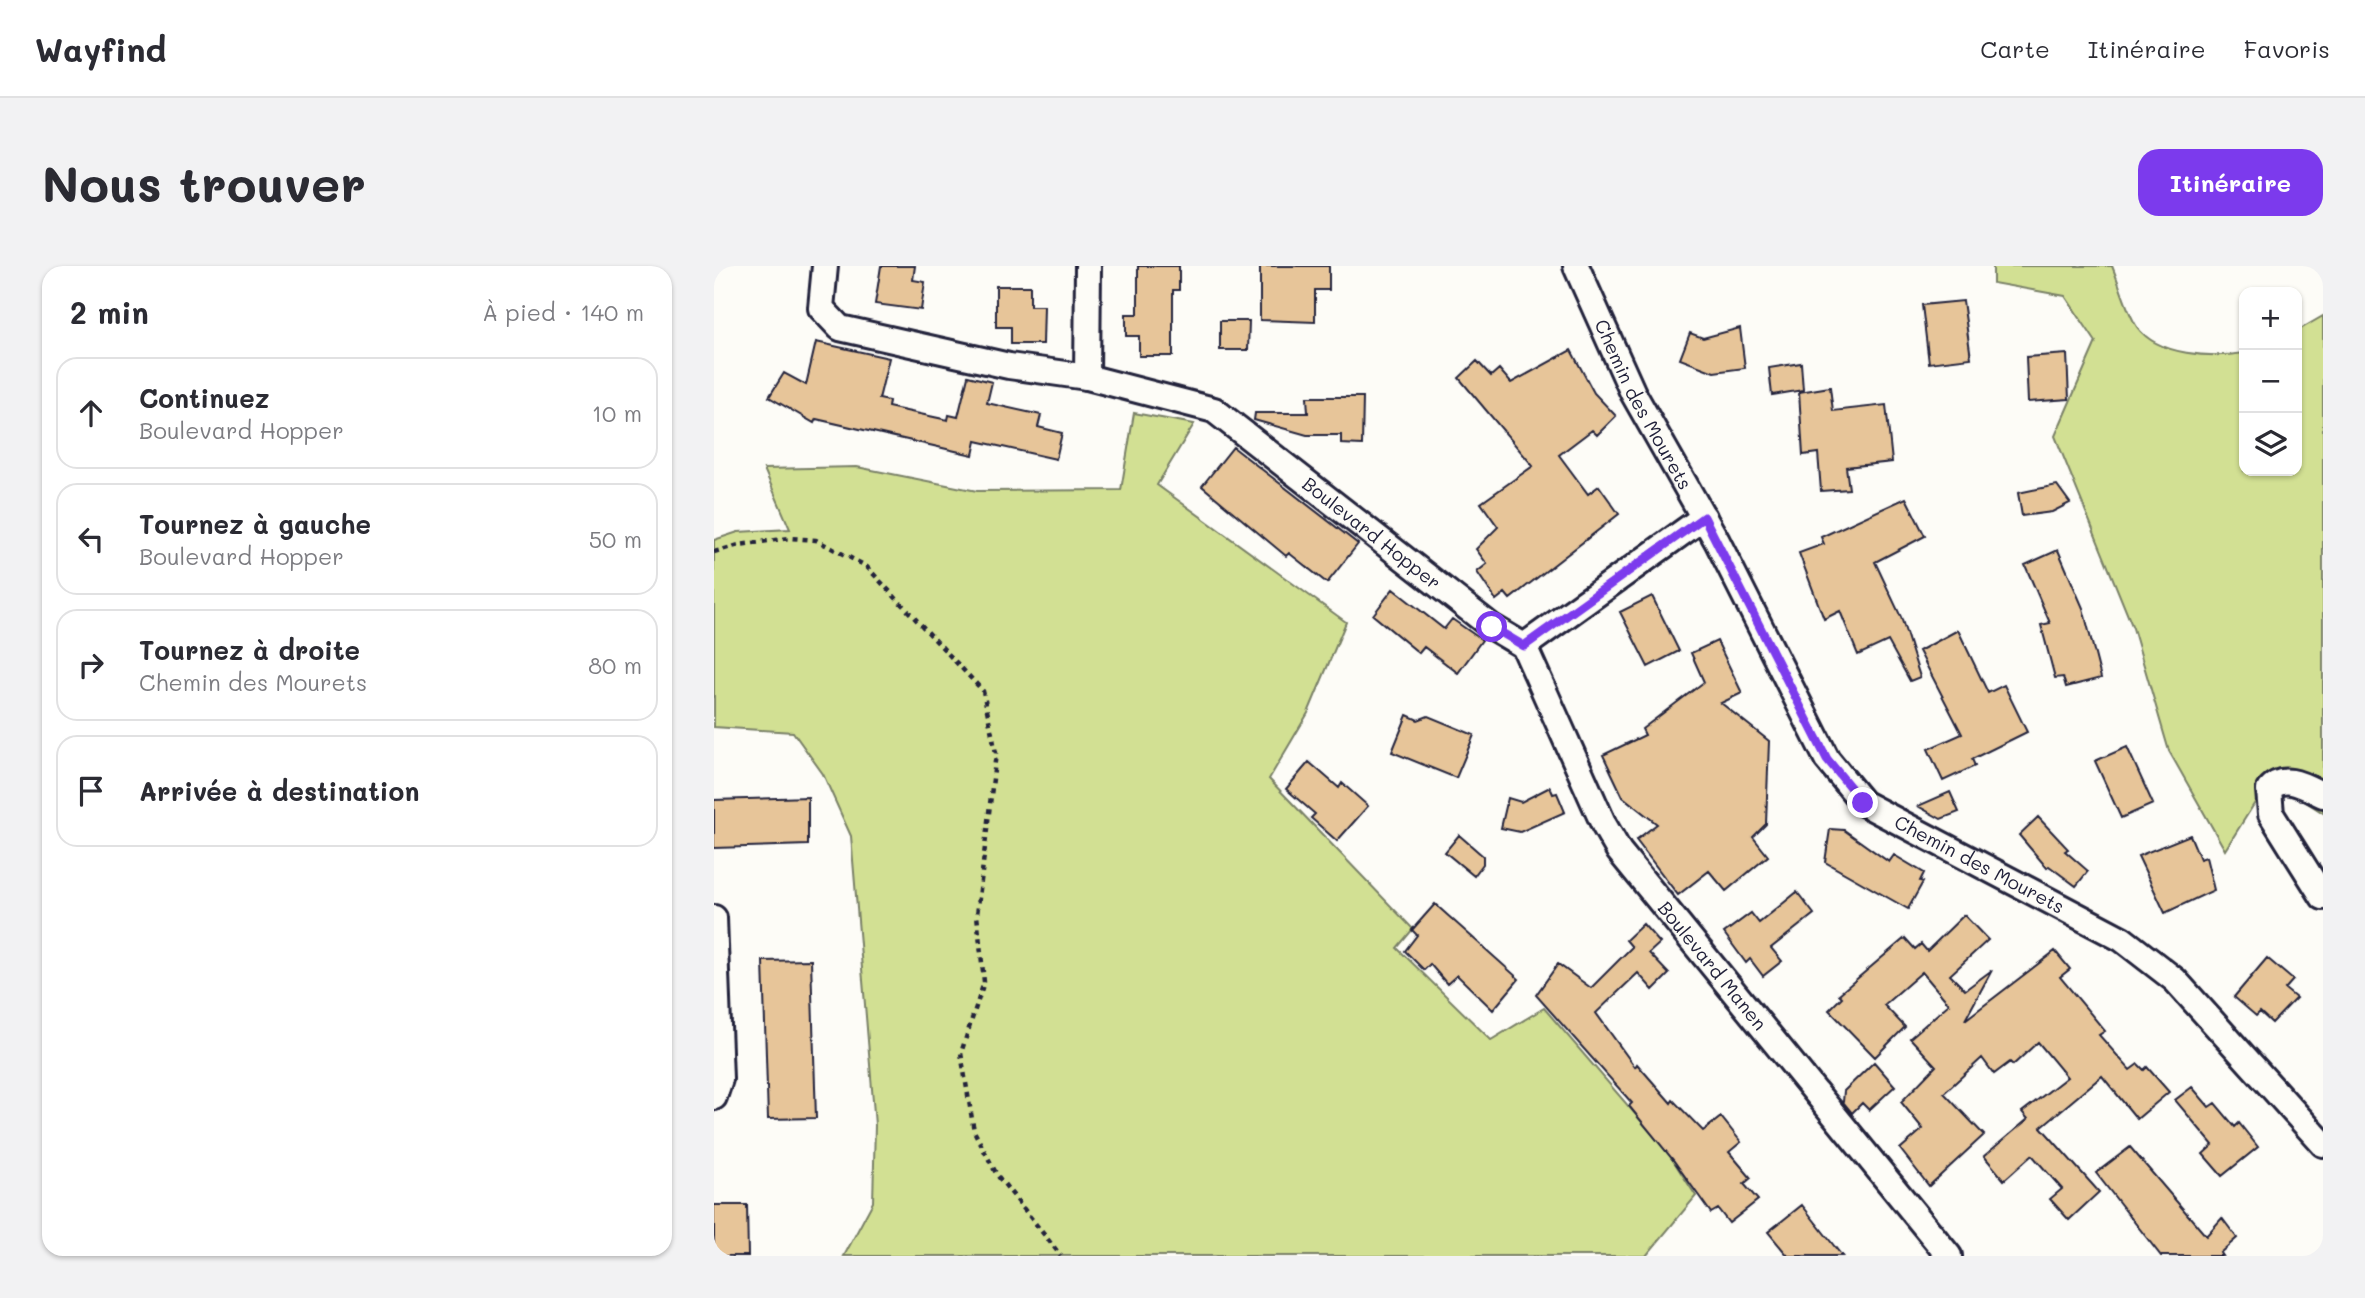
<!DOCTYPE html>
<html lang="fr">
<meta charset="utf-8">
<style>
body{margin:0;font-family:Mali,sans-serif;background:#f2f2f3;color:#2b2b33}
.controls{position:absolute;right:21px;top:21px;display:grid;overflow:hidden;border-radius:14px;box-shadow:0 2px 5px #0004}
.controls button{width:63px;height:63px;display:grid;place-items:center;padding:0;border:0;border-bottom:2px solid #e1e1e2;background:#fff;color:#2b2b33;font:35px sans-serif}
.stop{position:absolute;width:21px;height:21px;margin:-16px;border:5px solid #7c3aed;border-radius:50%;background:#fff}
.stop.end{background:#7c3aed;border-color:#fff;box-shadow:0 2px 7px #0008}
.list{margin:0;padding:0;list-style:none}
h2{display:flex;justify-content:space-between;align-items:center;height:91px;margin:0;padding:0 28px;font-size:30px}
h2 small{font-size:23px;font-weight:400;color:#7c7c81}
.list li{display:grid;grid-template-columns:46px 1fr auto;gap:21px;align-items:center;box-sizing:border-box;height:112px;margin:0 14px 14px;padding:0 14px;border:2px solid #e1e1e2;border-radius:21px}
.list b{display:block;font-size:26px;white-space:nowrap}
.list p{margin:0;font-size:23px;white-space:nowrap;color:#7c7c81}
.list em{font-size:23px;font-style:normal;color:#7c7c81}
.icon{flex:none;width:38px;height:38px;fill:none;stroke:currentColor;stroke-width:2;stroke-linecap:round;stroke-linejoin:round}
.map{position:relative;flex:none;width:1609px;height:990px;overflow:hidden;border-radius:21px}
header{display:flex;align-items:center;gap:42px;box-sizing:border-box;height:98px;padding:0 35px;background:#fff;border-bottom:2px solid #e1e1e2}
header strong{font-size:33px}
nav{display:flex;gap:38px;margin-inline-start:auto;font-size:24px}
.intro{display:flex;align-items:center;justify-content:space-between;box-sizing:border-box;height:168px;padding:0 42px}
h1{margin:0;font-size:49px}
.button{padding:18px 32px;border-radius:21px;background:#7c3aed;color:#fff;font-size:24px;font-weight:700}
main{display:flex;gap:42px;padding:0 42px}
aside{flex:1;background:#fff;border-radius:21px;box-shadow:0 2px 5px #0004}
.map>svg:first-child{display:block}
.green{fill:#d2e093;stroke:#7a8167;stroke-width:2}
.building{fill:#e7c599;stroke:#22223b;stroke-width:2}
.lines{fill:none;stroke-linecap:round;stroke-linejoin:round}
.minor-casing{stroke:#22223b;stroke-width:30}
.path{stroke:#22223b;stroke-width:4.5;stroke-dasharray:5 5;stroke-linecap:butt}
.minor{stroke:#fdfcf7;stroke-width:24}
.route{stroke:#7c3aed;stroke-width:9}
.labels{text-anchor:middle;stroke-width:5;stroke-linejoin:round;paint-order:stroke}
.street-label{font-size:19px;fill:#22223b;stroke:#fdfcf7}
</style>
<header>
<strong>Wayfind</strong>
<nav><a>Carte</a><a>Itinéraire</a><a>Favoris</a></nav>
</header>
<div class="intro"><h1>Nous trouver</h1><a class="button">Itinéraire</a></div>
<main>
<aside>
<h2>2 min<small>À pied · 140 m</small></h2>
<ul class="list">
<li><svg class="icon" aria-label="ahead" viewBox="0 0 24 24"><path d="M12 20V5M6 11l6-6 6 6"/></svg><div><b>Continuez</b><p>Boulevard Hopper</p></div><em>10 m</em></li>
<li><svg class="icon" aria-label="left" viewBox="0 0 24 24"><path d="M17 20v-9H6M10 6l-5 5 5 5"/></svg><div><b>Tournez à gauche</b><p>Boulevard Hopper</p></div><em>50 m</em></li>
<li><svg class="icon" aria-label="right" viewBox="0 0 24 24"><path d="M7 20v-9h11M14 6l5 5-5 5"/></svg><div><b>Tournez à droite</b><p>Chemin des Mourets</p></div><em>80 m</em></li>
<li><svg class="icon" aria-label="arrive" viewBox="0 0 24 24"><path d="M6 21V4h12l-3 4 3 4H6"/></svg><div><b>Arrivée à destination</b></div></li>
</ul>
</aside>
<div class="map">
<svg width="1609" height="990" viewBox="0 0 1609 990">
<rect width="100%" height="100%" fill="#fdfcf7"/>
<filter id="ink" filterUnits="userSpaceOnUse"><feTurbulence type="fractalNoise" baseFrequency=".0143" numOctaves="2"/><feDisplacementMap in="SourceGraphic" scale="14" xChannelSelector="R" yChannelSelector="G"/><feConvolveMatrix kernelMatrix="1 2 1 2 8 2 1 2 1" color-interpolation-filters="sRGB"/></filter>
<g filter="url(#ink)">
<path class="green" d="M 1279,0 L 1398,0 C 1406,19 1412,44 1423,61 C 1444,90 1498,92 1530,87 L 1530,205 L 1583,205 L 1583,65 L 1609,50 L 1609,547 L 1556,513 L 1511,584 L 1455,485 L 1419,362 L 1341,170 L 1382,76 L 1351,30 L 1279,17 Z
M 420,147 L 480,158 L 443,219 L 632,356 L 594,447 L 555,513 L 699,663 L 683,682 L 777,774 L 830,742 L 953,885 L 982,930 L 932,990 L 130,990 L 159,936 L 161,859 L 137,570 L 109,508 L 79,466 L 0,461 L 0,274 L 24,266 L 76,263 L 50,203 L 143,201 L 263,225 L 407,224 Z"/>
<path class="building" d="M 167,0 L 201,0 L 199,14 L 211,16 L 207,44 L 161,38 Z
M 424,0 L 465,0 L 465,24 L 459,24 L 459,90 L 425,90 L 425,70 L 412,70 L 412,48 L 424,48 Z
M 546,0 L 615,0 L 615,24 L 601,24 L 601,56 L 546,54 Z
M 282,20 L 316,20 L 316,40 L 330,40 L 329,78 L 297,78 L 297,61 L 282,61 Z
M 1249,35 L 1257,92 L 1215,97 L 1208,39 Z
M 506,55 L 535,55 L 534,84 L 506,84 Z
M 1026,62 L 1031,102 L 1000,106 L 966,93 L 976,67 L 989,72 Z
M 102,76 L 175,92 L 165,133 L 175,135 L 174,141 L 192,145 L 234,154 L 235,149 L 244,151 L 254,110 L 278,116 L 273,137 L 327,149 L 324,161 L 348,167 L 342,193 L 262,175 L 259,189 L 102,153 L 100,157 L 55,131 L 70,107 L 92,119 Z
M 857,84 L 880,127 L 902,150 L 883,169 L 878,164 L 845,189 L 874,228 L 885,220 L 905,248 L 796,333 L 791,327 L 782,334 L 763,306 L 773,298 L 762,283 L 784,261 L 767,237 L 819,200 L 745,112 L 763,95 L 777,110 L 785,103 L 797,117 Z
M 1353,88 L 1355,133 L 1314,136 L 1312,91 Z
M 1087,97 L 1089,124 L 1058,129 L 1055,102 Z
M 1116,121 L 1119,145 L 1172,139 L 1178,196 L 1132,201 L 1135,223 L 1107,225 L 1104,187 L 1089,189 L 1085,126 Z
M 593,131 L 649,131 L 648,179 L 627,178 L 627,169 L 593,169 L 540,154 L 541,147 L 594,147 Z
M 519,181 L 644,278 L 613,317 L 575,287 L 572,290 L 488,220 Z
M 1343,219 L 1356,237 L 1338,246 L 1308,250 L 1304,227 Z
M 1192,232 L 1211,270 L 1161,296 L 1187,351 L 1206,411 L 1196,415 L 1174,375 L 1144,389 L 1126,345 L 1110,353 L 1085,287 L 1110,278 L 1107,271 Z
M 1344,284 L 1369,342 L 1387,412 L 1352,421 L 1349,411 L 1341,412 L 1327,359 L 1336,357 L 1311,299 Z
M 679,323 L 730,363 L 738,353 L 768,374 L 744,407 L 710,381 L 705,387 L 659,349 Z
M 938,330 L 965,385 L 934,401 L 906,346 Z
M 1244,364 L 1274,427 L 1290,419 L 1313,466 L 1258,493 L 1261,500 L 1229,515 L 1214,483 L 1248,468 L 1205,385 Z
M 1003,375 L 1028,427 L 1007,437 L 1055,475 L 1052,558 L 1039,571 L 1054,590 L 1012,625 L 995,605 L 964,629 L 922,574 L 943,558 L 909,531 L 889,489 L 931,469 L 928,463 L 990,416 L 977,387 Z
M 693,449 L 704,454 L 714,450 L 760,469 L 742,512 L 678,486 Z
M 1413,481 L 1439,538 L 1407,552 L 1381,495 Z
M 595,496 L 625,522 L 628,517 L 654,540 L 623,575 L 597,552 L 601,548 L 572,523 Z
M 836,521 L 839,528 L 843,527 L 851,546 L 806,566 L 787,562 L 794,532 L 807,536 Z
M 1236,526 L 1245,546 L 1227,553 L 1204,540 Z
M 94,531 L 94,579 L 0,582 L 0,534 Z
M 1324,551 L 1354,583 L 1351,585 L 1374,605 L 1362,620 L 1335,600 L 1333,602 L 1305,569 Z
M 1116,563 L 1130,564 L 1175,596 L 1180,589 L 1210,607 L 1206,615 L 1209,616 L 1194,643 L 1111,596 Z
M 745,569 L 769,590 L 769,598 L 760,610 L 731,586 Z
M 1476,569 L 1486,593 L 1492,591 L 1500,624 L 1451,647 L 1424,590 Z
M 1083,626 L 1100,648 L 1057,682 L 1068,695 L 1049,710 L 1036,693 L 1032,697 L 1010,667 L 1037,647 L 1045,657 Z
M 721,638 L 805,713 L 779,744 L 743,709 L 733,718 L 716,698 L 710,704 L 691,685 L 703,669 L 698,664 Z
M 1250,649 L 1274,674 L 1236,709 L 1251,724 L 1278,704 L 1251,754 L 1341,685 L 1356,703 L 1346,711 L 1391,765 L 1385,769 L 1416,804 L 1424,798 L 1430,804 L 1433,801 L 1455,826 L 1423,853 L 1388,810 L 1327,861 L 1385,926 L 1355,954 L 1336,933 L 1348,923 L 1318,889 L 1290,914 L 1270,890 L 1314,853 L 1308,846 L 1353,811 L 1324,776 L 1299,799 L 1296,796 L 1280,808 L 1268,792 L 1230,827 L 1270,869 L 1215,920 L 1186,883 L 1209,863 L 1187,836 L 1222,800 L 1196,772 L 1235,738 L 1208,706 L 1170,739 L 1191,761 L 1161,791 L 1115,744 L 1128,731 L 1125,728 L 1191,672 L 1201,683 L 1207,678 L 1213,685 Z
M 929,658 L 946,677 L 935,687 L 955,708 L 939,724 L 924,707 L 882,747 L 921,801 L 923,798 L 957,837 L 959,834 L 989,865 L 1007,851 L 1027,876 L 1015,886 L 1037,912 L 1030,918 L 1044,934 L 1015,957 L 1004,943 L 997,947 L 960,895 L 915,840 L 918,837 L 822,729 L 844,698 L 877,722 L 918,681 L 912,674 Z
M 1553,692 L 1579,714 L 1571,723 L 1582,732 L 1558,757 L 1546,746 L 1542,750 L 1520,731 Z
M 97,694 L 102,852 L 54,853 L 49,695 Z
M 1160,796 L 1181,820 L 1155,844 L 1148,837 L 1138,847 L 1129,836 L 1130,825 Z
M 1478,821 L 1495,841 L 1501,837 L 1521,861 L 1525,857 L 1544,881 L 1508,910 L 1489,888 L 1499,879 L 1461,834 Z
M 1416,881 L 1492,970 L 1508,952 L 1523,972 L 1506,987 L 1508,990 L 1447,990 L 1382,907 Z
M 0,939 L 33,939 L 34,990 L 0,990 Z
M 1088,939 L 1128,990 L 1074,990 L 1054,966 Z"/>
<g class="lines">
<g class="minor-casing">
<g id="minor">
<path id="s1" d="M 111,0 L 107,42 L 126,62 L 295,100 L 373,111 L 500,144 L 778,361 L 810,380 L 990,251"/>
<path id="s2" d="M 862,0 L 919,127 L 1003,275 L 1113,493 L 1149,537 L 1408,673 L 1461,714 L 1609,878"/>
<path d="M 373,111 L 374,0"/>
<path id="s3" d="M 810,380 L 890,559 L 905,585 L 1235,990"/>
<path d="M 1609,529 C 1592,521 1570,506 1555,524 L 1557,548 L 1609,631"/>
<path d="M 0,652 L 6,813 L 0,831"/>
</g>
</g>
<path class="path" d="M 0,286 L 25,279 L 76,272 L 102,274 L 152,300 L 269,425 L 282,487 L 263,649 L 270,716 L 247,787 L 260,865 L 283,909 L 347,990"/>
<use href="#minor" class="minor"/>
</g>
</g>
<g class="lines" filter="url(#ink)">
<path class="route" d="M 778,361 L 810,380 L 990,251 L 1113,493 L 1149,537"/>
</g>
<g class="labels">
<g class="street-label">
<text dy="7" stroke="none"><textPath href="#s2" startOffset="154">Chemin des Mourets</textPath></text>
<text dy="7" stroke="none"><textPath href="#s1" startOffset="653">Boulevard Hopper</textPath></text>
<text dy="7" stroke="none"><textPath href="#s2" startOffset="742">Chemin des Mourets</textPath></text>
<text dy="7" stroke="none"><textPath href="#s3" startOffset="374">Boulevard Manen</textPath></text>
</g>
</g>
</svg>
<div class="controls">
<button>+</button>
<button>−</button>
<button><svg class="icon" aria-label="layers" viewBox="0 0 24 24"><path d="M12 4l9 5-9 5-9-5zM3 14l9 5 9-5"/></svg></button>
</div>
<div class="stop" style="left:778px;top:361px"></div>
<div class="stop end" style="left:1149px;top:537px"></div>
</div>
</main>
